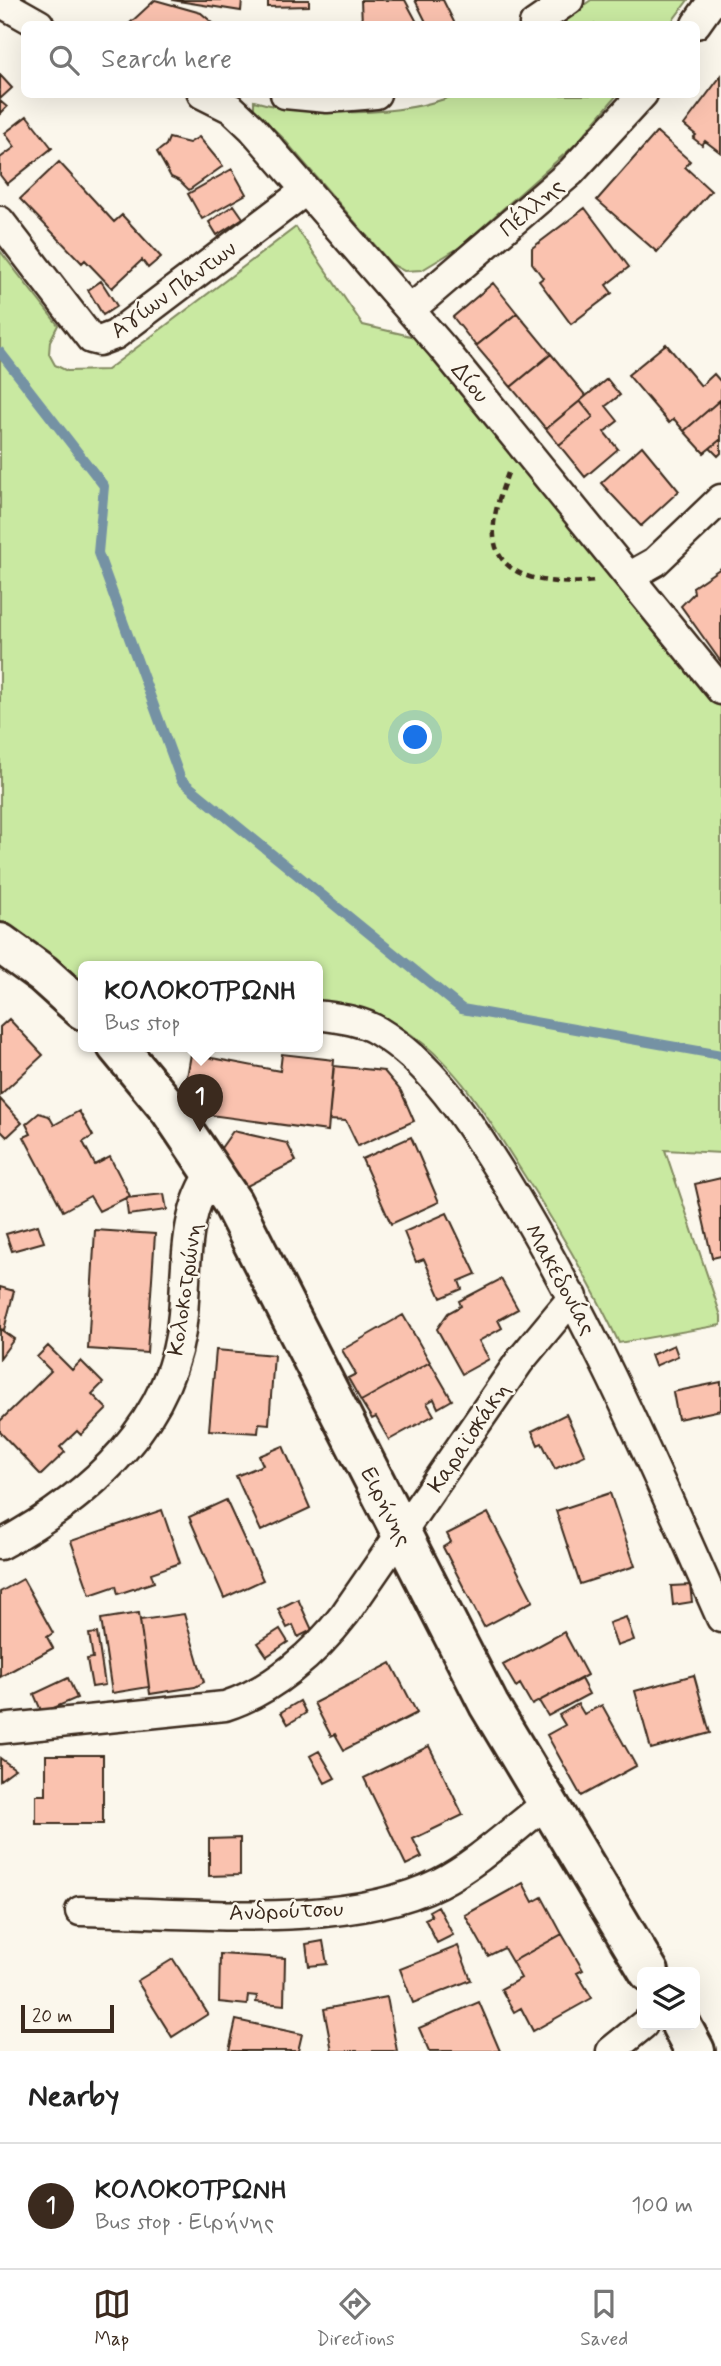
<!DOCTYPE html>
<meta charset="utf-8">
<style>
body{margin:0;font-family:Mynerve,sans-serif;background:#f2f2f2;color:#222}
.controls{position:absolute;right:21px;bottom:21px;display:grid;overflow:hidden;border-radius:10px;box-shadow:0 7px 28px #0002}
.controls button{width:63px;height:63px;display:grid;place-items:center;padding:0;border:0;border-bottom:2px solid #e0e0e0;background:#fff;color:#222;font:35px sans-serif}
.scale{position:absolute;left:21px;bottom:18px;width:93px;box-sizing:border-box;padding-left:7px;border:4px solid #3b2a1e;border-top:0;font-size:19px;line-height:24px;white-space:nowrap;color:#3b2a1e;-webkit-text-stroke:5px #fbf7ec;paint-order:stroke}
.you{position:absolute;left:416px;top:738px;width:24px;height:24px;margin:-18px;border:5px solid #fff;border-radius:50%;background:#1a73e8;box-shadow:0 0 0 10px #1a73e833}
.badge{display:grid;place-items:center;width:46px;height:46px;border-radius:50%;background:#3b2a1e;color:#fff;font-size:23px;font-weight:700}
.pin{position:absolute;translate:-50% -58px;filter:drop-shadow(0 2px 4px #0008)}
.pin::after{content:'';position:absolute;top:37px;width:24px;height:21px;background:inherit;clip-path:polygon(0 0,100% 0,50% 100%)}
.popup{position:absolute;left:78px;top:961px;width:245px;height:91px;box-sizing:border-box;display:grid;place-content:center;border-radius:10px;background:#fff;filter:drop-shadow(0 2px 5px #0005);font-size:23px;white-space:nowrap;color:#767676}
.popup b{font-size:26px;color:#222}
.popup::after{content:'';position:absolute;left:50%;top:100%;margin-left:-14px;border:14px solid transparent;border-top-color:#fff}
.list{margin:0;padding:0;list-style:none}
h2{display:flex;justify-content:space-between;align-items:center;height:91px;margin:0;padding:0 28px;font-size:30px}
h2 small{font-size:23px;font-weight:400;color:#767676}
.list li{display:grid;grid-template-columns:46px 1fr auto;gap:21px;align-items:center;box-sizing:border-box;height:126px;padding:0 28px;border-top:2px solid #e0e0e0}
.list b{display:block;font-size:26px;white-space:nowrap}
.list p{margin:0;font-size:23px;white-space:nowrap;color:#767676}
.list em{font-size:23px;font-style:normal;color:#767676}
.icon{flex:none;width:38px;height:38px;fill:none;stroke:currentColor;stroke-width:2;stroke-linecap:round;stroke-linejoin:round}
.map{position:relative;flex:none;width:721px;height:2051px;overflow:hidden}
.search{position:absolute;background:#fff;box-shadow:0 7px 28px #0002;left:21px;right:21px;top:21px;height:77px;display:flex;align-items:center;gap:18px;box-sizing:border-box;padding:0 24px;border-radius:10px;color:#767676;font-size:26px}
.sheet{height:217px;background:#fff}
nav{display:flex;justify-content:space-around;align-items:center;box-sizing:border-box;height:98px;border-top:2px solid #e0e0e0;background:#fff;font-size:19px;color:#767676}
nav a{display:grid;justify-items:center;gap:4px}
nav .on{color:#3b2a1e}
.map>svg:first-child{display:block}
.green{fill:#c9e9a1;stroke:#828a60;stroke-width:2}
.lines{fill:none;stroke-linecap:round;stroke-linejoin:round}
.stream{stroke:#7592a4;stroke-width:10}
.building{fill:#fac2af;stroke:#3b2a1e;stroke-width:2}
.street-casing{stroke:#3b2a1e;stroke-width:33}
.secondary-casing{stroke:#3b2a1e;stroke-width:44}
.path{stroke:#3b2a1e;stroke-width:4.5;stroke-dasharray:7 5;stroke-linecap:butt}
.street{stroke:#fbf7ec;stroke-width:28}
.secondary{stroke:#fbf7ec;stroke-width:38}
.labels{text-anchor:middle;stroke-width:5;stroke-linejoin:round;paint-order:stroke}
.street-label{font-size:23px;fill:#3b2a1e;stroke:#fbf7ec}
</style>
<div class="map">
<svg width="721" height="2051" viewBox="0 0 721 2051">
<rect width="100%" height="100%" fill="#fbf7ec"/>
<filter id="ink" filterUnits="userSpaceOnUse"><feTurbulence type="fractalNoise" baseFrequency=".0143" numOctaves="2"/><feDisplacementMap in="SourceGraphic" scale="14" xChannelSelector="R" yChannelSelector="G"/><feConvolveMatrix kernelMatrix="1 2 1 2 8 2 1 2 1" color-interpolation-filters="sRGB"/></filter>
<g filter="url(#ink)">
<path class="green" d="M 591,0 L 688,0 L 670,24 L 558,24 Z
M 455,95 L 617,95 L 577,143 L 460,247 L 422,270 L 404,271 L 391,264 L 282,137 L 254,110 L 254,101 C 310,117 402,117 455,95 Z
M 296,227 L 363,325 L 419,338 L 721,703 L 721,1153 L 665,1150 L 721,1316 L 721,1325 L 619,1343 C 590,1281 556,1224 519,1167 C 487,1117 455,1061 403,1029 C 377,1013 347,1009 317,1002 L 317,966 L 83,966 L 83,985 L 40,950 L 0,924 L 0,251 L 58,325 L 50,341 L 49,354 L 55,365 L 67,371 L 107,370 Z"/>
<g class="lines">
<path class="stream" d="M 0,352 L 104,486 L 98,553 L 181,780 L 462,1009 L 721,1055"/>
</g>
<path class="building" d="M 155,0 L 201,13 L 214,24 L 129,24 Z
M 172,0 L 242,0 L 241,11 Z
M 268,0 L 309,0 L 309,6 L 268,7 Z
M 361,0 L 405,0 L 418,24 L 362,24 Z
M 415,0 L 443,0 L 455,24 L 427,24 Z
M 0,75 L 12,88 L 0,99 Z
M 721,76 L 721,153 L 705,141 L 702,145 L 693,138 L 696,135 L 684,125 Z
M 0,101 L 7,107 L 0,114 Z
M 27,116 L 52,148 L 7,184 L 0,175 L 0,158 L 15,147 L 5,133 Z
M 657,132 L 690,161 L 685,167 L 711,191 L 657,252 L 597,200 Z
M 199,137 L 223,166 L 189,190 L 180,181 L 171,177 L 157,152 L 166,145 L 169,138 L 189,143 Z
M 59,162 L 114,222 L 122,215 L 161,257 L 148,268 L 142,260 L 112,288 L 85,260 L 82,263 L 20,199 Z
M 232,169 L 246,194 L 202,219 L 188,194 Z
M 234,205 L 243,218 L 217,235 L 209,222 Z
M 585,208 L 629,267 L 606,285 L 612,293 L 571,324 L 539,281 L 543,278 L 532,263 L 532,248 Z
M 101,281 L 117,306 L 103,315 L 88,290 Z
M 493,283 L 517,313 L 476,346 L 453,317 Z
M 517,313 L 551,354 L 511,387 L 476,346 Z
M 666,344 L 701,386 L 714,374 L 721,382 L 721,399 L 684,431 L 674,419 L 669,423 L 628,375 Z
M 551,354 L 586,396 L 546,429 L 511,387 Z
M 607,379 L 620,395 L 606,406 L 618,421 L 604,432 L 618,449 L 585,477 L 559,445 L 593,417 L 580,401 Z
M 720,400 L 721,439 L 704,453 L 684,431 Z
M 580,401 L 593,417 L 559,445 L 546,429 Z
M 721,439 L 721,453 L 718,456 L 710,448 Z
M 642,446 L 679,491 L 641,526 L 601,483 Z
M 721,568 L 721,662 L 681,606 L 694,593 L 693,587 Z
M 9,1019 L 43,1055 L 0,1095 L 0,1027 Z
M 191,1054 L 280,1071 L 282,1054 L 334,1060 L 328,1131 L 210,1115 L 211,1105 L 183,1101 Z
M 334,1066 L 384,1071 L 401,1091 L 414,1121 L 358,1146 L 346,1121 L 329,1120 Z
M 0,1099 L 22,1123 L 7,1137 L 0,1130 Z
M 79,1111 L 93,1136 L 83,1142 L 95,1165 L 110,1157 L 130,1196 L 99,1211 L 90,1196 L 63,1211 L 24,1137 L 31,1134 L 26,1124 L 39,1113 L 49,1116 L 54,1125 Z
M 233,1131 L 287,1143 L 296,1161 L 243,1188 L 219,1151 Z
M 411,1137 L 439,1202 L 391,1224 L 362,1159 Z
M 721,1178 L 721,1256 L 712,1258 L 695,1184 Z
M 164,1194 L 167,1210 L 128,1215 L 126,1198 Z
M 447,1213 L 476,1274 L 459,1281 L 462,1289 L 441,1298 L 424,1259 L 416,1262 L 404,1232 Z
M 38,1225 L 44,1242 L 12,1251 L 6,1234 Z
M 95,1230 L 155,1234 L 147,1353 L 88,1349 Z
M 501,1279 L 518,1309 L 498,1320 L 502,1328 L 479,1341 L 489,1359 L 462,1374 L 437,1329 L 448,1313 L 461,1306 L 459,1301 Z
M 0,1287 L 14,1291 L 4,1330 L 0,1329 Z
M 403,1315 L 430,1362 L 361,1401 L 348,1378 L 356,1374 L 342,1350 Z
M 0,1329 L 14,1339 L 0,1358 Z
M 674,1345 L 678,1356 L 655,1366 L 651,1355 Z
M 48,1346 L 72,1370 L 81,1361 L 103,1383 L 92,1394 L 107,1409 L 81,1435 L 77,1431 L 60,1447 L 65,1452 L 41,1475 L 0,1432 L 0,1421 L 51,1371 L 37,1357 Z
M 216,1350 L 274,1355 L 269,1424 L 259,1423 L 258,1433 L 209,1430 Z
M 430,1362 L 452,1400 L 438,1408 L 434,1399 L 427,1403 L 434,1415 L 389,1440 L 376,1417 L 372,1419 L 361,1401 Z
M 721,1382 L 721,1410 L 678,1419 L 673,1392 Z
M 566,1414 L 585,1455 L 555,1469 L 542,1443 L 538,1445 L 532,1431 Z
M 283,1446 L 310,1508 L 261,1531 L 236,1476 L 263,1465 L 259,1456 Z
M 610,1493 L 635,1566 L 580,1584 L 556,1511 Z
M 226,1500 L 263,1580 L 224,1598 L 189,1517 Z
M 162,1510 L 180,1563 L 151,1573 L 154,1582 L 118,1594 L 116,1586 L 90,1595 L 71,1541 Z
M 488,1513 L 533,1601 L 484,1627 L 443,1547 L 451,1542 L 447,1534 Z
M 23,1579 L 53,1633 L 47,1637 L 53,1648 L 0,1677 L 0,1592 Z
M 690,1585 L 692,1602 L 673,1605 L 671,1586 Z
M 298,1599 L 312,1630 L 298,1637 L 293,1625 L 287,1628 L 278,1609 Z
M 139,1613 L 149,1687 L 112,1693 L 101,1619 Z
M 184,1614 L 204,1682 L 195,1687 L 150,1694 L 140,1620 Z
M 626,1617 L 634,1640 L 617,1646 L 609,1623 Z
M 280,1629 L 288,1642 L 267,1656 L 258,1643 Z
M 564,1632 L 587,1675 L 532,1705 L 520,1684 L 516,1687 L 503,1665 Z
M 97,1633 L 105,1685 L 92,1687 L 87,1659 L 93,1658 L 89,1634 Z
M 391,1663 L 417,1713 L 344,1750 L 335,1734 L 331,1736 L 314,1703 Z
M 694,1675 L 710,1733 L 651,1749 L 635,1691 Z
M 68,1678 L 77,1698 L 42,1713 L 34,1694 Z
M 581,1679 L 589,1694 L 548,1716 L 539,1701 Z
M 300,1701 L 306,1713 L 288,1724 L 281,1712 Z
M 578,1704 L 584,1714 L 602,1705 L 636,1766 L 581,1796 L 547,1735 L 565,1725 L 559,1715 Z
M 429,1746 L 463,1815 L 413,1839 L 422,1857 L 406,1865 L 364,1778 Z
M 319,1751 L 335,1778 L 325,1783 L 310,1756 Z
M 46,1755 L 103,1755 L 103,1824 L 36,1824 L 36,1795 L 46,1795 Z
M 0,1758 L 15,1769 L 0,1780 Z
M 240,1838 L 240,1875 L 209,1876 L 209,1839 Z
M 523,1883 L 533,1902 L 542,1897 L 562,1934 L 512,1962 L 504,1948 L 488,1956 L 465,1915 Z
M 438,1906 L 453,1935 L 437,1943 L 425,1919 L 432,1916 L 429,1911 Z
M 562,1934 L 583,1970 L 577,1973 L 592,1998 L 533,2031 L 521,2008 L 514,2012 L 501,1989 L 521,1978 L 512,1962 Z
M 323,1941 L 327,1964 L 309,1966 L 306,1944 Z
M 458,1946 L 471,1980 L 413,2003 L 400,1969 Z
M 220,1954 L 285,1958 L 284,2005 L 256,2002 L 257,1996 L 248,1995 L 247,2005 L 219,2002 Z
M 173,1959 L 208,2014 L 172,2037 L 137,1981 Z
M 387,1997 L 397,2051 L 332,2051 L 324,2009 Z
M 479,2002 L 500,2051 L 429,2051 L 419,2028 Z
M 236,2020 L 302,2034 L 298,2051 L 229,2051 Z"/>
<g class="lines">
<g class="street-casing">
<path id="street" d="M 0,2 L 39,24
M 534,24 L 569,0
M 696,24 L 713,0
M 202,94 L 232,109 L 252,128 L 442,347 L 721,690
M 285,94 L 327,98 L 376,94
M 0,221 L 91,339 L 99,341 L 115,335 L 305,191
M 410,310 L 571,172 L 643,94
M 630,576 L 655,562 L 721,499
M 317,1015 C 338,1018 360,1020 378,1031 C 434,1065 468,1121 502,1175 C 589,1316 654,1467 721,1618
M 0,1545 C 90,1497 175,1421 183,1314 C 187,1267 183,1211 213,1171
M 0,1729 L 225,1706 C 272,1691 316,1652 345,1614 L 519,1362 L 573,1297
M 80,1911 C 186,1912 344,1931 439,1883 C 478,1863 512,1830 546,1804
M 611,2051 L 643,2025"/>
</g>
<g class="secondary-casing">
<path id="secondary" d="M 0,943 L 43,974 L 83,1010
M 117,1046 L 170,1110 L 232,1202 L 489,1705 L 649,1972
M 681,2025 L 695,2051"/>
</g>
<path class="path" d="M 508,473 C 501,492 492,515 494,536 C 497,584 561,585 596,581"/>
<use href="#street" class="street"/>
<use href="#secondary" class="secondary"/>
</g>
</g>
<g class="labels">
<g class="street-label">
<text transform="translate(531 207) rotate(-41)" y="8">Πέλλης</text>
<text transform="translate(173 289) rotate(-36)" y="8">Αγίων Πάντων</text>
<text transform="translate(471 382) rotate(50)" y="8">Δίου</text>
<text transform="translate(561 1279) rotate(61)" y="8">Μακεδονίας</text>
<text transform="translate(184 1289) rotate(-82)" y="8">Κολοκοτρώνη</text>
<text transform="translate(468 1437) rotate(-56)" y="8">Καραϊσκάκη</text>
<text transform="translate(387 1506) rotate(63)" y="8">Ειρήνης</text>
<text transform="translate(286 1910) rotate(-2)" y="8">Ανδρούτσου</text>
</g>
</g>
</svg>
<div class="controls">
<button><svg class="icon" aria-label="layers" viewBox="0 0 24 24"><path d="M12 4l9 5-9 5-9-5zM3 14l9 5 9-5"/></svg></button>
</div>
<div class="scale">20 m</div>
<div class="you"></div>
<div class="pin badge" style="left:200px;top:1132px">1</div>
<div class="popup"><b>ΚΟΛΟΚΟΤΡΩΝΗ</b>Bus stop</div>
<div class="search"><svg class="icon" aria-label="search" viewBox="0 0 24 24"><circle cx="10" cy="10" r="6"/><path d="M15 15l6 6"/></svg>Search here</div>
</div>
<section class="sheet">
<h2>Nearby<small></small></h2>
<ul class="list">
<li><span class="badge">1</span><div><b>ΚΟΛΟΚΟΤΡΩΝΗ</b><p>Bus stop · Ειρήνης</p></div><em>100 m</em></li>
</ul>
</section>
<nav>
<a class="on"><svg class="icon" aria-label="map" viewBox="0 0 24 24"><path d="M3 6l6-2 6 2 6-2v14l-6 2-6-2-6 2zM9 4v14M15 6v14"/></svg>Map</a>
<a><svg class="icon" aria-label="directions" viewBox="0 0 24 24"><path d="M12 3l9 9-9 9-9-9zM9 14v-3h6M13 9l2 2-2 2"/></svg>Directions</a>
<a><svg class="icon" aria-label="saved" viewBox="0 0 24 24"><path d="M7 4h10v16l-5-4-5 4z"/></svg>Saved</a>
</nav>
